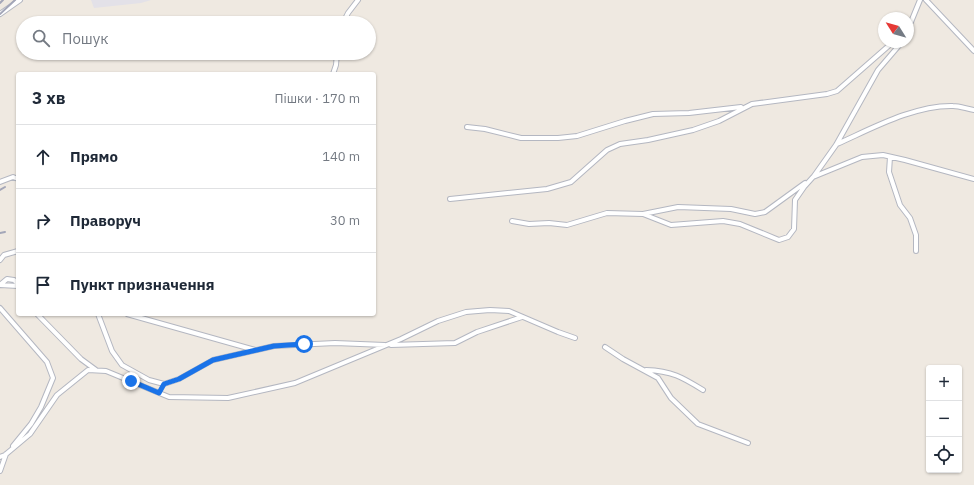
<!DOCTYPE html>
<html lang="uk">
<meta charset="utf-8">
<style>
body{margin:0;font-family:"IBM Plex Sans",sans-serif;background:#f6f6f7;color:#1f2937}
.controls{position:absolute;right:12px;bottom:12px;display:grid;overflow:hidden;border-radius:4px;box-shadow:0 1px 3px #0004}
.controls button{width:36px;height:36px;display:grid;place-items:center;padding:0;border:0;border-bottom:1px solid #e0e1e3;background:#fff;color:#1f2937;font:20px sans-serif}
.compass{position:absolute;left:878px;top:12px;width:36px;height:36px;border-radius:50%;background:#fff;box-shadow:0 1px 3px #0004;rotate:307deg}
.stop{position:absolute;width:12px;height:12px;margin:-9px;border:3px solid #1a73e8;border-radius:50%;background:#fff}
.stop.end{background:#1a73e8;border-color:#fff;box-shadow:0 1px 4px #0008}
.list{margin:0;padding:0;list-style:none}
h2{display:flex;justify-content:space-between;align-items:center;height:52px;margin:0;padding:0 16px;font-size:17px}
h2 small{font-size:13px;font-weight:400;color:#747a83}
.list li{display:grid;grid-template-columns:26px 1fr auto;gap:12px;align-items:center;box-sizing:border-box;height:64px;padding:0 16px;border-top:1px solid #e0e1e3}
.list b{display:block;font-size:15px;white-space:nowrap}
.list em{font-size:13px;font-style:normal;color:#747a83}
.icon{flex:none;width:22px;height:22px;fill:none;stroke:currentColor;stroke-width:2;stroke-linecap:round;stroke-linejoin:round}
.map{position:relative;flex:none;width:974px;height:485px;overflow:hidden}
.search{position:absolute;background:#fff;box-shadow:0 1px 3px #0004;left:16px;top:16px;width:360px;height:44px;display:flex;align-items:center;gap:10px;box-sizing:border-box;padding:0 14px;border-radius:22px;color:#747a83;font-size:15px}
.panel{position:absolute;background:#fff;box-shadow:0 1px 3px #0004;left:16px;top:72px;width:360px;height:244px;border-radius:4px}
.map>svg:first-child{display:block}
.industrial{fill:#e3e1e8}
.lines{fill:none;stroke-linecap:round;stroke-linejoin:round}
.service-casing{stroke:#b4b7c1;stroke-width:6}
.service{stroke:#fff;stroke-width:4}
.rail{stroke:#a3a6b8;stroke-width:2}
.route{stroke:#1a73e8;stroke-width:5}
</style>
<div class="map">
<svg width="974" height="485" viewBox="0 0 974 485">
<rect width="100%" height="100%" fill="#efe9e1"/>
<path class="industrial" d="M 91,0 L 151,0 L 141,3 L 94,8 Z"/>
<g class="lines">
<g class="service-casing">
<path id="service" d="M 926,0 L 974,51
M 0,14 L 20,0
M 343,23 L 348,13 L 358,0
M 908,25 L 911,22 L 920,0
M 333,74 L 336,65 L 337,53
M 467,127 L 485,129 L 521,138 L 558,138 L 577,136 L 625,121 L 653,114 L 689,113 L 741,107
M 837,144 C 871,129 914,105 953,106 C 960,106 967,109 974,110
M 890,157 L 889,172 L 900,205 L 910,218 L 916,235 L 916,251
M 814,176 L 836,145 L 878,70 L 902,42
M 0,182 L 13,177 L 18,179
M 450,199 L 547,189 L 571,182 L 607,150 L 620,144 L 648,140 L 693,130 L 719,121 L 752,104 L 827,94 L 837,91 L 893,42
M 643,214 L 678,207 L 731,209 L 755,214 L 765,212 L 805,183
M 512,221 L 529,224 L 549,223 L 567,225 L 607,213 L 643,214 L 671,225 L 723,221 L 740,224 L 779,240 L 788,237 L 794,229 L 795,200 L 804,187 L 813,177 L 862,157 L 883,155 L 905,160 L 974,179
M 0,260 L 4,255 L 18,251
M 0,285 L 7,279 L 14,280 L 18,284
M 0,285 L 18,286
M 0,308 L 47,362 L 53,378 L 41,407 L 31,424 L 13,446
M 37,314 L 81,359 L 96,370
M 98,314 L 112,351 L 122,365 L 149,380 L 164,384 L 179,379 L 213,360 L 274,346 L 335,343 L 385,345
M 127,314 L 255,350
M 391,345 L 455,343 L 477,332 L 522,317
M 605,347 L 623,359 L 658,378 L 671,398 L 698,424 L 748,443
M 646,370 C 672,371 682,377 703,390
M 0,457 L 5,455 L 30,434 L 57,395 L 88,370 L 106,371 L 169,397 L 228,398 L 295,383 L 401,339 L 438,321 L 466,312 L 490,310 L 509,311 L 558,332 L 575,338
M 0,471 L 6,454"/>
</g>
<use href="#service" class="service"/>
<path class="rail" d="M 0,3 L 3,0
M 0,14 L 15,0
M 0,190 L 5,187
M 0,233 L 5,232"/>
</g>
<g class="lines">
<path class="route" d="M 131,381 L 159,393 L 164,384 L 179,379 L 213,360 L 274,346 L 304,344"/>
</g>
</svg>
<div class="controls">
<button>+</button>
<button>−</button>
<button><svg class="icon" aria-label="locate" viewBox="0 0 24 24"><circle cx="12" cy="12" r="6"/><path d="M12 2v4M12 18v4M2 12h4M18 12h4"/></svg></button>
</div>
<svg class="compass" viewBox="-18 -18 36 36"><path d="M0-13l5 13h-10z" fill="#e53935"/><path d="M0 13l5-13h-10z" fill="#747a83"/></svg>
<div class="stop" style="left:304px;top:344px"></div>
<div class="stop end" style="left:131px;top:381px"></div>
<div class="search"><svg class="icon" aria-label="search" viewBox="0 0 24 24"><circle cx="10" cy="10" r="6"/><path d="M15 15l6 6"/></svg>Пошук</div>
<section class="panel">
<h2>3 хв<small>Пішки · 170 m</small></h2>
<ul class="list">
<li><svg class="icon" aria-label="ahead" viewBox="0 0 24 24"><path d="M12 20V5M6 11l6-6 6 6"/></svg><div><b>Прямо</b></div><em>140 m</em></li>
<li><svg class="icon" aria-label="right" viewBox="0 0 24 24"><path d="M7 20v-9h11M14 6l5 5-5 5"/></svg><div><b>Праворуч</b></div><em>30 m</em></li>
<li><svg class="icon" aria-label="arrive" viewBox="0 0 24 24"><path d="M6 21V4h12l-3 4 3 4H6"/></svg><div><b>Пункт призначення</b></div></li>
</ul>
</section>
</div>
